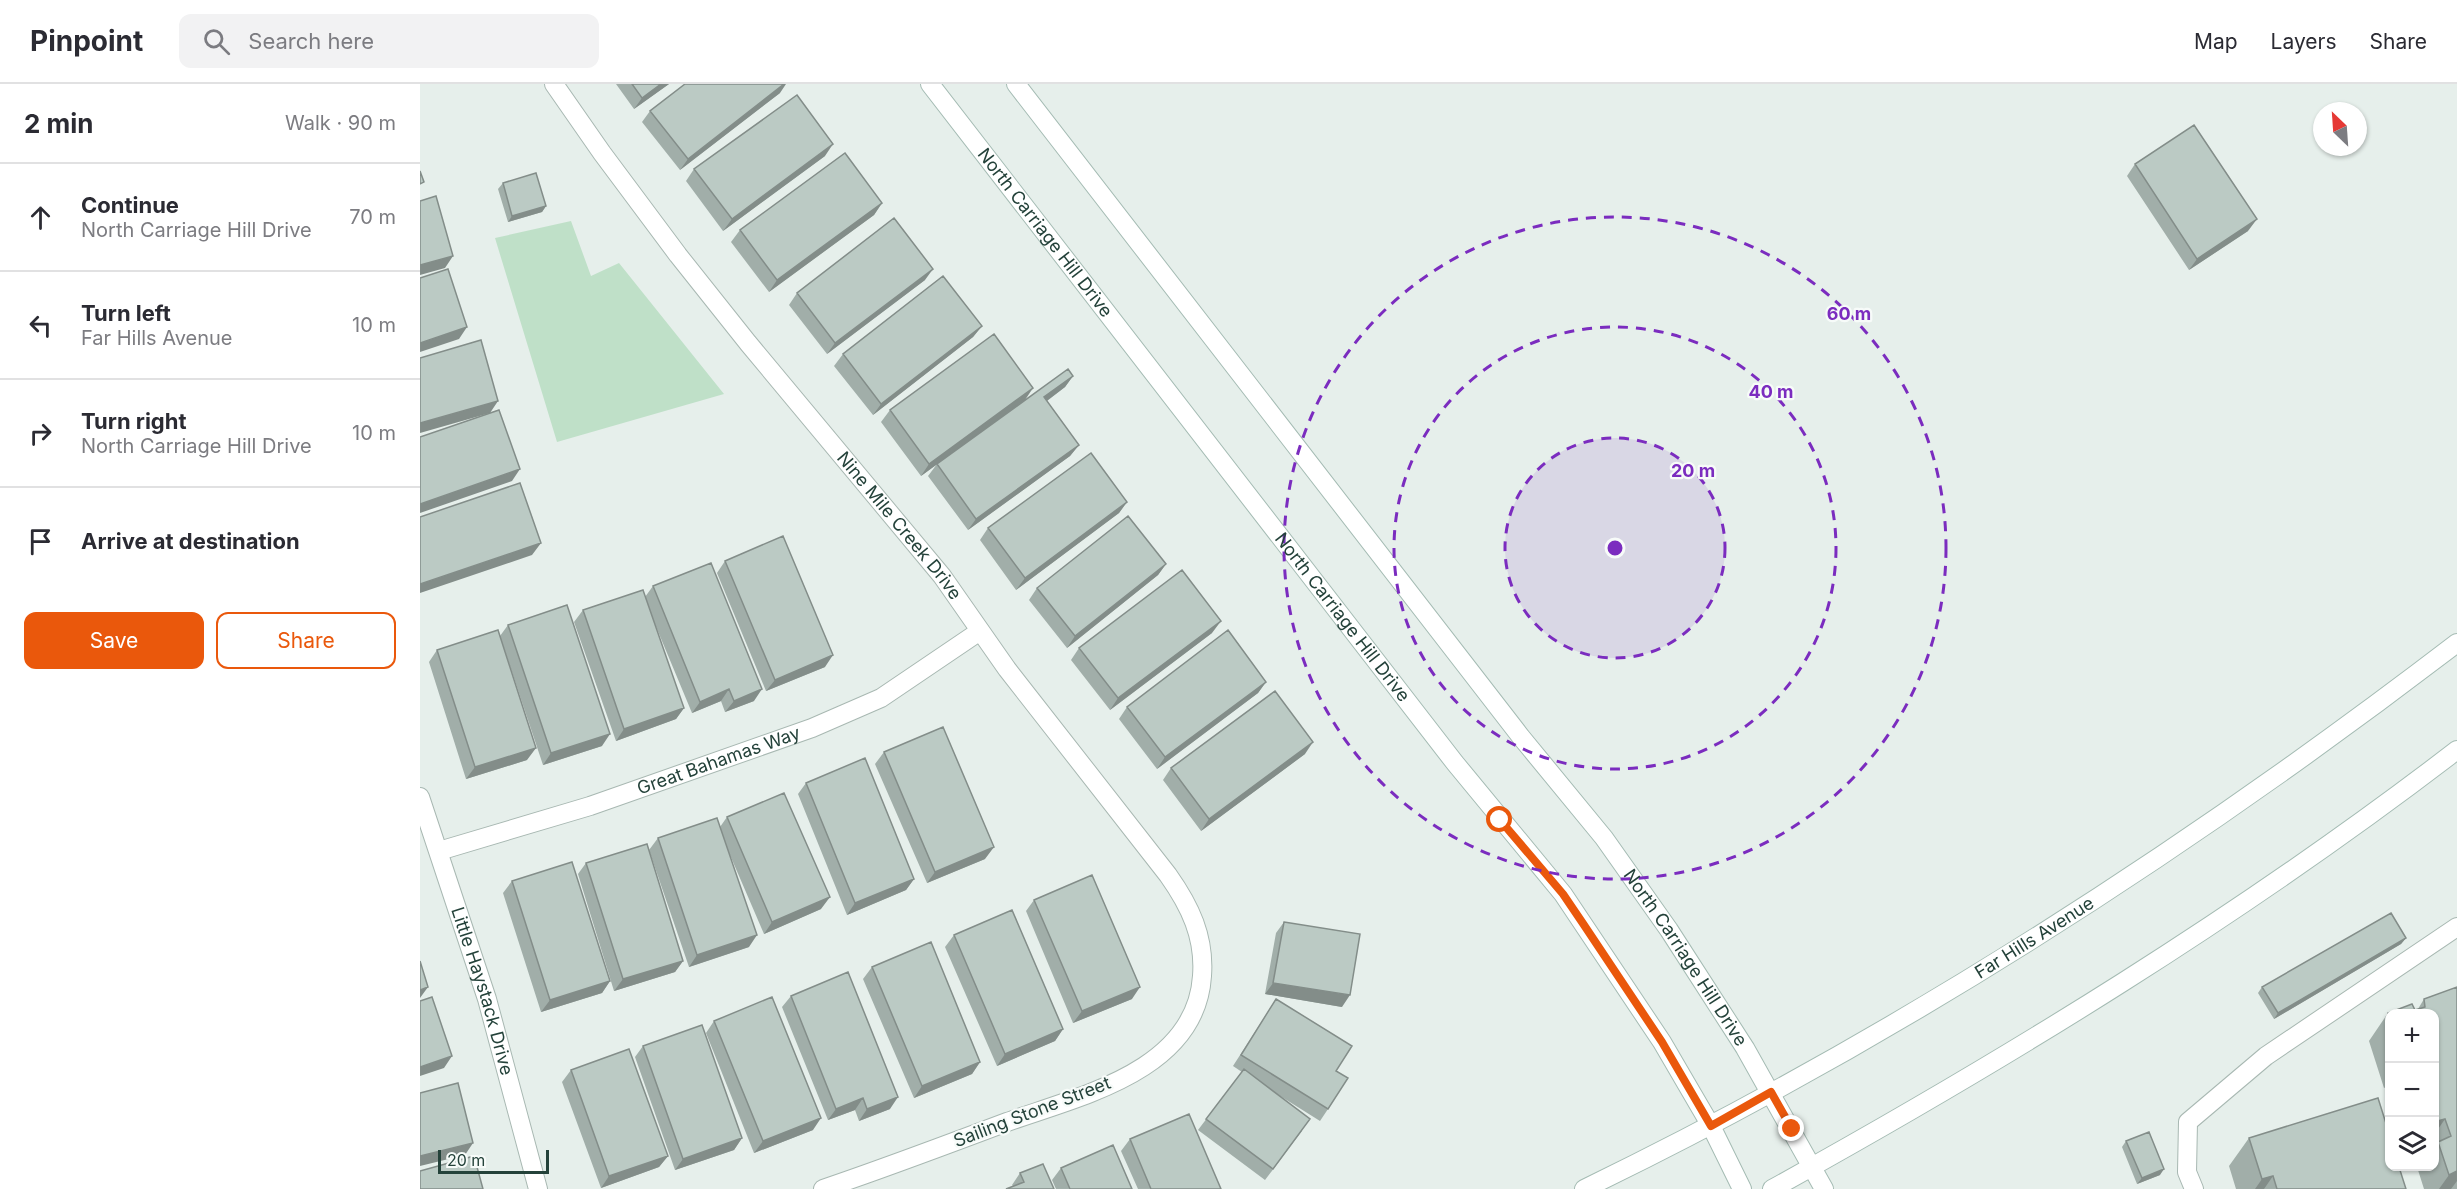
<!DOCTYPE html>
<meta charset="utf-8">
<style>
body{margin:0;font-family:Inter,sans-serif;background:#f2f2f3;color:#2b2b33}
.controls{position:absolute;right:18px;bottom:18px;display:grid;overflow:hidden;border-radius:12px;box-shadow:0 2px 4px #0004}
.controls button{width:54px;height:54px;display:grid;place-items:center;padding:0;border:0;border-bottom:2px solid #e1e1e2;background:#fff;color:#2b2b33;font:30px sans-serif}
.compass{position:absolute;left:1893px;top:18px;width:54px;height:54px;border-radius:50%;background:#fff;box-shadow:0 2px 4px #0004;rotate:335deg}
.scale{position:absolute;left:18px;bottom:15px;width:111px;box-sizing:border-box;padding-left:6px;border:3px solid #24423a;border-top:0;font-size:16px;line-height:21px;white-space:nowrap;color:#24423a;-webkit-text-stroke:4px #f7fbf9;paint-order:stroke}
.stop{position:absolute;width:18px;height:18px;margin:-14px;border:4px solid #ea580c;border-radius:50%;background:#fff}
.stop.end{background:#ea580c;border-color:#fff;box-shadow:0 2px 6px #0008}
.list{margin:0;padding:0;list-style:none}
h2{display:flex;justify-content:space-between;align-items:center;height:78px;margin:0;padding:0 24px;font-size:26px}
h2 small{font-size:20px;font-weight:400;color:#7c7c81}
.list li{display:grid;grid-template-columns:39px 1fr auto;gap:18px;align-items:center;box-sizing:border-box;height:108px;padding:0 24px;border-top:2px solid #e1e1e2}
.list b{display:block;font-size:22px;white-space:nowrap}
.list p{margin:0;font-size:20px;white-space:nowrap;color:#7c7c81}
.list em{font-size:20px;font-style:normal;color:#7c7c81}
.actions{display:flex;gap:12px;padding:18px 24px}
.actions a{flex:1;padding:14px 0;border:2px solid #ea580c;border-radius:12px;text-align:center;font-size:21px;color:#ea580c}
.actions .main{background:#ea580c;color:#fff}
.icon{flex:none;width:33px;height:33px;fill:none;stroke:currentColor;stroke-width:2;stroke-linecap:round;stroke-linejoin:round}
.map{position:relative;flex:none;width:2037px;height:1105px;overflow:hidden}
header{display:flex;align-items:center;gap:36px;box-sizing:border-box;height:84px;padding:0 30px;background:#fff;border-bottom:2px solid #e1e1e2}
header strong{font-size:28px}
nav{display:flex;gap:33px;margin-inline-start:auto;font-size:21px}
.search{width:420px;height:54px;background:#f2f2f3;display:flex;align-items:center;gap:15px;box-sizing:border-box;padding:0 21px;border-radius:12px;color:#7c7c81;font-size:22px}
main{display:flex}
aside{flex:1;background:#fff}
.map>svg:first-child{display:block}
.green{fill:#bfe0c8}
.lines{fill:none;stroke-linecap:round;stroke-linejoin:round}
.street-casing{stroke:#a8b8b2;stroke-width:20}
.secondary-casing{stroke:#a4bbb3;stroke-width:20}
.street{stroke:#fff;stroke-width:18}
.secondary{stroke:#fff;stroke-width:18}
.wall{fill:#a1aea9}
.shaded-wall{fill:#838d89}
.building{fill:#bbcac4;stroke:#838d89;stroke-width:1.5}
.route{stroke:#ea580c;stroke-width:8}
.ring{fill:none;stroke:#7b2cbf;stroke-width:3;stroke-dasharray:10 8}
.labels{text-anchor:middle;stroke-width:4.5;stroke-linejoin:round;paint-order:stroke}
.street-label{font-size:18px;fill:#24423a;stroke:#f7fbf9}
.centre{fill:#7b2cbf;stroke:#f7fbf9;stroke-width:3}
.ring-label{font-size:18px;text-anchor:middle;font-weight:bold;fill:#7b2cbf;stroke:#f7fbf9;stroke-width:4.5;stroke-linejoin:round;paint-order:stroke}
</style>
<header>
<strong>Pinpoint</strong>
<div class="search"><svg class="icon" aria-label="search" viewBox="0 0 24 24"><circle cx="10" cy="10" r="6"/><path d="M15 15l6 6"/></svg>Search here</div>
<nav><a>Map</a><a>Layers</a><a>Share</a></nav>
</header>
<main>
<aside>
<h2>2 min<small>Walk · 90 m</small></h2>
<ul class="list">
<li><svg class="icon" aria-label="ahead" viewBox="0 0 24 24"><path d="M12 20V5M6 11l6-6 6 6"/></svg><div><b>Continue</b><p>North Carriage Hill Drive</p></div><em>70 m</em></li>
<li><svg class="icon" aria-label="left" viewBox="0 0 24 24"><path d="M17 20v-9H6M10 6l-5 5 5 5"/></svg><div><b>Turn left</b><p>Far Hills Avenue</p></div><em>10 m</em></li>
<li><svg class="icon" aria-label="right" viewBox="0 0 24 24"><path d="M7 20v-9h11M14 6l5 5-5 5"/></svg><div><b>Turn right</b><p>North Carriage Hill Drive</p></div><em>10 m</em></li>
<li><svg class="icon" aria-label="arrive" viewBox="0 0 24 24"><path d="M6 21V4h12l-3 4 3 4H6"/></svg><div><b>Arrive at destination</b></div></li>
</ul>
<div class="actions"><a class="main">Save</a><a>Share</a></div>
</aside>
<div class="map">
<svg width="2037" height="1105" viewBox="0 0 2037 1105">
<rect width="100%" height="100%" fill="#e6efeb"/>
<path class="green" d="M 151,137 L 171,192 L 199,179 L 304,310 L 137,358 L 75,154 Z"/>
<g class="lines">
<g class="street-casing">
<g id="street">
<path id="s1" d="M 134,0 L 182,69 L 258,171 L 328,259 L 522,492 L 587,585 L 748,791 C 770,822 785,853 782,892 C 776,987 660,1012 587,1038 C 526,1061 465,1084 403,1105"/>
<path id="s2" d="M 0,713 L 67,915 L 118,1105"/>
<path id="s3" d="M 19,767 L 170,722 L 392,644 L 461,614 L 560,547"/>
<path d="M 1774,1105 L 1767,1088 L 1768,1038 L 1846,972 L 2037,843"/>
</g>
</g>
<g class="secondary-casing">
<g id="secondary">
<path id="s4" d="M 510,0 L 1035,679 L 1143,810 L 1242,958 L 1291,1042 L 1322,1105"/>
<path id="s5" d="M 596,0 L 1101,653 L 1184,754 L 1249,846 L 1325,964 L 1404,1105"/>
<path id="s6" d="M 1164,1105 C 1474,955 1764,768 2037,559"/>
<path d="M 1352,1105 C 1589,974 1822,831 2037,666"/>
</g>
</g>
<use href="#street" class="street"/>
<use href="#secondary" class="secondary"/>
</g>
<path class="wall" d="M 196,0 L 249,0 L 214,25 Z
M 360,9 L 260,86 L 222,38 L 230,27 Z
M 405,72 L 303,147 L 266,97 L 274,85 Z
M 1715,80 L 1828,147 L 1769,186 L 1707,92 Z
M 83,99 L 126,122 L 122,128 L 88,138 L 78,105 Z
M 462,119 L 454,131 L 349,208 L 311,158 L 320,146 Z
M 505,196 L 407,270 L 369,221 L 377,209 Z
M 562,242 L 553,253 L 453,331 L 414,282 L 423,270 Z
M 653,292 L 645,303 L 627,317 L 659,361 L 650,372 L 548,446 L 508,392 L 517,380 Z
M 605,316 L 501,392 L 461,338 L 470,326 Z
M 707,418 L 699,429 L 596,506 L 560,456 L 568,444 Z
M 305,477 L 405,583 L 346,607 L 297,489 Z
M 746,480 L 738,491 L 647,564 L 609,516 L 617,504 Z
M 233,502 L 334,617 L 305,628 L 301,617 L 272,629 L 232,533 L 264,624 L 256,635 L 196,657 L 154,538 L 163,526 L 225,513 Z
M 88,541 L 182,662 L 123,681 L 83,561 L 107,676 L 46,695 L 9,578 L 17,566 L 80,552 Z
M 792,549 L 690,626 L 651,576 L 659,564 Z
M 846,598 L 838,609 L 737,685 L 699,635 L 707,623 Z
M 464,668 L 565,775 L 507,799 L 455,680 Z
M 885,670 L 781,747 L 743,696 L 751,684 Z
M 386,699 L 494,795 L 486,806 L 427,831 L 378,710 Z
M 307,733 L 401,825 L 344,850 L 310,771 L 329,863 L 269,883 L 229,766 L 238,754 L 300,743 Z
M 166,779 L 263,877 L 255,888 L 194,907 L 158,790 Z
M 92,797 L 190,897 L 182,909 L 121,928 L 83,809 Z
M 614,816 L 712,915 L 653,939 L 606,827 Z
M 864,838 L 922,923 L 845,910 L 856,849 Z
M 534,851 L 643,945 L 635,957 L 577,982 L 525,863 Z
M 1986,854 L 1981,860 L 1854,935 L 1838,909 L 1842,903 Z
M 452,883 L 560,978 L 552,990 L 494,1014 L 443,895 Z
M 2037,903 L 2037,1105 L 2004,1105 L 1998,1086 L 2001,1083 L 2014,1083 L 2014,930 L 1970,930 L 1970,1001 L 1964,1004 L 1949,957 L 1968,929 L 1998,925 L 2004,915 Z
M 371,912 L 470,1025 L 439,1037 L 435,1026 L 408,1036 L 362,923 Z
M 856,915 L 916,987 L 908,1025 L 900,1037 L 857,1010 L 882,1047 L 845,1096 L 778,1046 L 822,988 L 813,982 Z
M 294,937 L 393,1046 L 334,1069 L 286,949 Z
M 223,962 L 322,1054 L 314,1066 L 255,1086 L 215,973 Z
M 151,986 L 248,1072 L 239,1083 L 181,1104 L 142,998 Z
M 1829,1054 L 1986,1105 L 1816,1105 L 1809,1082 Z
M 710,1055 L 801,1105 L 718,1105 L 701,1067 Z
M 1706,1057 L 1740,1091 L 1717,1100 L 1702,1063 Z
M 641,1084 L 712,1105 L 636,1105 L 632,1096 Z
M 600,1089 L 634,1105 L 593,1102 L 592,1101 Z"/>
<path class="shaded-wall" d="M 241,0 L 249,0 L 214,25 L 222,14 Z
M 364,0 L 366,0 L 360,9 L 260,86 L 268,75 Z
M 413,60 L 405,72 L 303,147 L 312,135 Z
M 462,119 L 454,131 L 349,208 L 357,196 Z
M 126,122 L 122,128 L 88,138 L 92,132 Z
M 1837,135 L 1828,147 L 1769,186 L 1777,175 Z
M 33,172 L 25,184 L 0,191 L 0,181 Z
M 513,185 L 505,196 L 407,270 L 415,259 Z
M 562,242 L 553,253 L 453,331 L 461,320 Z
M 47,243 L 39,255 L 0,268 L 0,259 Z
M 653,292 L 645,303 L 616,325 L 624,313 Z
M 613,304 L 605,316 L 501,392 L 509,380 Z
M 78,317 L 70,329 L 0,349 L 0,339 Z
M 659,361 L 650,372 L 548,446 L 556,435 Z
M 100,385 L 92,397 L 0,429 L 0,420 Z
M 707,418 L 699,429 L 596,506 L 605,494 Z
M 121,459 L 112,471 L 0,509 L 0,500 Z
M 746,480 L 738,491 L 647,564 L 655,552 Z
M 801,537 L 792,549 L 690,626 L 698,614 Z
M 413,571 L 405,583 L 346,607 L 355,596 Z
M 846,598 L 838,609 L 737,685 L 745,673 Z
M 309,605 L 301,617 L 272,629 L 280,618 Z
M 342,605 L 334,617 L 305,628 L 314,617 Z
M 264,624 L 256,635 L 196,657 L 204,645 Z
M 190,650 L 182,662 L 123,681 L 131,669 Z
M 893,658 L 885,670 L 781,747 L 789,735 Z
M 116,664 L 107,676 L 46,695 L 55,683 Z
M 574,763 L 565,775 L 507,799 L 515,788 Z
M 494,795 L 486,806 L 427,831 L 435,819 Z
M 410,813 L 401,825 L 344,850 L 352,838 Z
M 337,851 L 329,863 L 269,883 L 277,871 Z
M 1986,854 L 1981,860 L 1854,935 L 1858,929 Z
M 263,877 L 255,888 L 194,907 L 203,895 Z
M 190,897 L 182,909 L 121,928 L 130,916 Z
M 853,899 L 930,911 L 922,923 L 845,910 Z
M 8,903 L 0,914 L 0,906 Z
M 720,903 L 712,915 L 653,939 L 662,927 Z
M 643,945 L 635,957 L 577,982 L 585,970 Z
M 32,972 L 24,984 L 0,992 L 0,983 Z
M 560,978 L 552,990 L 494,1014 L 502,1002 Z
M 478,1013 L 470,1025 L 439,1037 L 447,1025 Z
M 443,1014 L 435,1026 L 408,1036 L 416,1025 Z
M 401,1034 L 393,1046 L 334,1069 L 343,1057 Z
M 2025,1035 L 2014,1051 L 2014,1038 Z
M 322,1054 L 314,1066 L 255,1086 L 263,1075 Z
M 53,1059 L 45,1071 L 0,1082 L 0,1072 Z
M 248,1072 L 239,1083 L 181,1104 L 189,1092 Z
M 1744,1085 L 1740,1091 L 1717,1100 L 1722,1094 Z
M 2037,1087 L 2037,1097 L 2031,1105 L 2019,1105 L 2029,1091 Z
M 1853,1092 L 1844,1105 L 1835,1105 L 1842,1095 Z"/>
<path class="building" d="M 212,0 L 241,0 L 222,14 Z
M 265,0 L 364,0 L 268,75 L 230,27 Z
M 377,11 L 413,60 L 312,135 L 274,85 Z
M 1774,41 L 1837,135 L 1777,175 L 1715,80 Z
M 425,69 L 462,119 L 357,196 L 320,146 Z
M 0,87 L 4,98 L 0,100 Z
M 116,89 L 126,122 L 92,132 L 83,99 Z
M 16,112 L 33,172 L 0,181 L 0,117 Z
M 474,134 L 513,185 L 415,259 L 377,209 Z
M 28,185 L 47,243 L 0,259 L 0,194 Z
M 523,192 L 562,242 L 461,320 L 423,270 Z
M 574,250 L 613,304 L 509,380 L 470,326 Z
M 61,256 L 78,317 L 0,339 L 0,274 Z
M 648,285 L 653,292 L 624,313 L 659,361 L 556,435 L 517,380 Z
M 79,326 L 100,385 L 0,420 L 0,353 Z
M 671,369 L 707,418 L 605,494 L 568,444 Z
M 100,399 L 121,459 L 0,500 L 0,433 Z
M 708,432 L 746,480 L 655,552 L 617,504 Z
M 363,452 L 413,571 L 355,596 L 305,477 Z
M 291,479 L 342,605 L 314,617 L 309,605 L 280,618 L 233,502 Z
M 762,486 L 801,537 L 698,614 L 659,564 Z
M 223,506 L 264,624 L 204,645 L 163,526 Z
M 147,521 L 190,650 L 131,669 L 88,541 Z
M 78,546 L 116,664 L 55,683 L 17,566 Z
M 808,546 L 846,598 L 745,673 L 707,623 Z
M 855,607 L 893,658 L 789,735 L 751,684 Z
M 523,643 L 574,763 L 515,788 L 464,668 Z
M 445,674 L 494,795 L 435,819 L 386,699 Z
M 364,709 L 410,813 L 352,838 L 307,733 Z
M 297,734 L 337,851 L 277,871 L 238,754 Z
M 227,760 L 263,877 L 203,895 L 166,779 Z
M 152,778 L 190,897 L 130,916 L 92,797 Z
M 672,791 L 720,903 L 662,927 L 614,816 Z
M 592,826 L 643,945 L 585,970 L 534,851 Z
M 1971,829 L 1986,854 L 1858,929 L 1842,903 Z
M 864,838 L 940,850 L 930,911 L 853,899 Z
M 511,858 L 560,978 L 502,1002 L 452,883 Z
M 0,877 L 8,903 L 0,906 Z
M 428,888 L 478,1013 L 447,1025 L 443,1014 L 416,1025 L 371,912 Z
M 2037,903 L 2037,1087 L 2029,1091 L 2018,1058 L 2031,1052 L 2025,1035 L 2014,1038 L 2014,930 L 1970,930 L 1970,932 L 1968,929 L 1992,920 L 1995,926 L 2005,923 L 2004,915 Z
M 12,913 L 32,972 L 0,983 L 0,917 Z
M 352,913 L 401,1034 L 343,1057 L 294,937 Z
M 856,915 L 932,962 L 916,987 L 928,994 L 908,1025 L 821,971 Z
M 282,941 L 322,1054 L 263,1075 L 223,962 Z
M 209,965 L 248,1072 L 189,1092 L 151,986 Z
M 824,985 L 890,1035 L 853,1085 L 786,1035 Z
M 38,999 L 53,1059 L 0,1072 L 0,1009 Z
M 1958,1014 L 1970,1052 L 1970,1083 L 1979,1083 L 1986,1105 L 1857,1105 L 1853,1092 L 1842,1095 L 1829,1054 Z
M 769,1030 L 801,1105 L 731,1105 L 710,1055 Z
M 1729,1048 L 1744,1085 L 1722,1094 L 1706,1057 Z
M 693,1061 L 712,1105 L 650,1105 L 641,1084 Z
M 54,1072 L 63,1105 L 0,1105 L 0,1087 Z
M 623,1080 L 634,1105 L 586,1105 L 604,1098 L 600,1089 Z"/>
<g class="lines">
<path class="route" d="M 1080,736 L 1143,810 L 1164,841 L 1242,958 L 1291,1042 L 1351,1008 L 1372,1045"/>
</g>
<circle cx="1195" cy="464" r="110" fill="#7b2cbf" fill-opacity=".12"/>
<g class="ring">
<circle cx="1195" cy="464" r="110"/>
<circle cx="1195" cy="464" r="221"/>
<circle cx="1195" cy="464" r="331"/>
</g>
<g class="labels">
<g class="street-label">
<text dy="6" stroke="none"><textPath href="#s4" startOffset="188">North Carriage Hill Drive</textPath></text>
<text dy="6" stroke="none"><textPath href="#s1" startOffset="561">Nine Mile Creek Drive</textPath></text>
<text dy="6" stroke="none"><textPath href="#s4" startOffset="674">North Carriage Hill Drive</textPath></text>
<text dy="6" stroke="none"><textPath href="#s3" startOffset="294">Great Bahamas Way</textPath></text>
<text dy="6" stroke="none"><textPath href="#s6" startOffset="516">Far Hills Avenue</textPath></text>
<text dy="6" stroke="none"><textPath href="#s5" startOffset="1101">North Carriage Hill Drive</textPath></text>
<text dy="6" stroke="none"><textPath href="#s2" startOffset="204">Little Haystack Drive</textPath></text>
<text transform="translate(612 1028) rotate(-21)" y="6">Sailing Stone Street</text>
</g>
</g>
<circle cx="1195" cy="464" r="9" class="centre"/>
<g class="ring-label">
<text x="1429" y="236">60 m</text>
<text x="1351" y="314">40 m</text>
<text x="1273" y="393">20 m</text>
</g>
</svg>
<div class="controls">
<button>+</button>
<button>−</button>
<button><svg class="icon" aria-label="layers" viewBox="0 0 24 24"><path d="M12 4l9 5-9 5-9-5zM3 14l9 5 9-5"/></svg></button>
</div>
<svg class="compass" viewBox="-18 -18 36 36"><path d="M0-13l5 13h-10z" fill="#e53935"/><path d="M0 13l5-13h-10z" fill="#7c7c81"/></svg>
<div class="scale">20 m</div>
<div class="stop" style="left:1080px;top:736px"></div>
<div class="stop end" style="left:1372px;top:1045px"></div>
</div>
</main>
